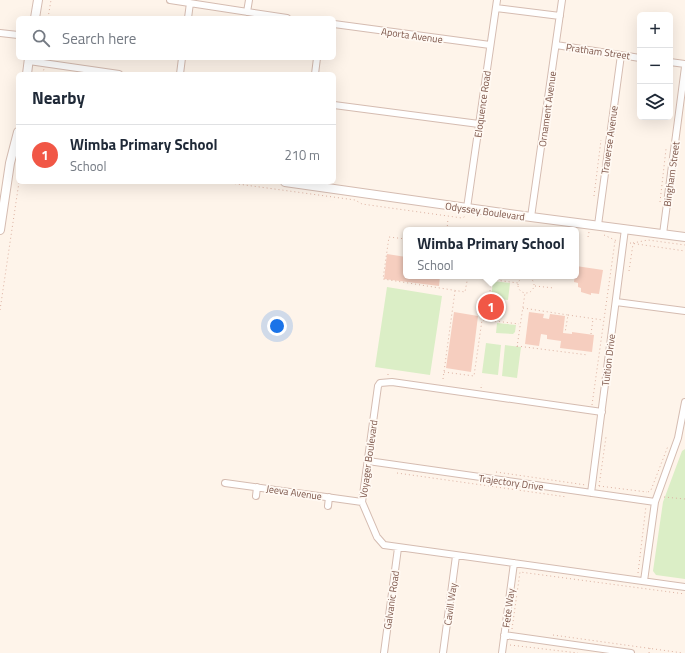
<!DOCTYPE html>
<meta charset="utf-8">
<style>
body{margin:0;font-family:"Titillium Web",sans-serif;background:#f6f6f7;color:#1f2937}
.controls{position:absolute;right:12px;top:12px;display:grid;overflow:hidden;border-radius:6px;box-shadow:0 4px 16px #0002}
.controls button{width:36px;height:36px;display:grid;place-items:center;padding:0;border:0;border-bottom:1px solid #e0e1e3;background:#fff;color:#1f2937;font:20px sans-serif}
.you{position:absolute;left:277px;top:326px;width:14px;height:14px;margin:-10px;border:3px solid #fff;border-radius:50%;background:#1a73e8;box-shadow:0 0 0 6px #1a73e833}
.badge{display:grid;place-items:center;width:26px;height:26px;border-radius:50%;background:#f15746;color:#fff;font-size:13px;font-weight:700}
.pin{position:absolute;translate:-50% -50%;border:2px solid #fff;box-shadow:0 1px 4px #0006}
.popup{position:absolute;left:403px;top:227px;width:176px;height:52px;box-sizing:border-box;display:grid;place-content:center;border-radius:6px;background:#fff;filter:drop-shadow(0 1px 3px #0005);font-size:13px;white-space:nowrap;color:#747a83}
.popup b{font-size:15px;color:#1f2937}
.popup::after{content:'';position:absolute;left:50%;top:100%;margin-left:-8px;border:8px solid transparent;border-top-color:#fff}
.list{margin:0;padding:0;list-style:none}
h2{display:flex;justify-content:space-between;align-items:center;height:52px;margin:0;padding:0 16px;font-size:17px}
h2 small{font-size:13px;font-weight:400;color:#747a83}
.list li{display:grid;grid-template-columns:26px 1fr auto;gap:12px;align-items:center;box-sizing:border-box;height:60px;padding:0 16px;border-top:1px solid #e0e1e3}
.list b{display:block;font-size:15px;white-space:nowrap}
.list p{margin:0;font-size:13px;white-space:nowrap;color:#747a83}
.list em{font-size:13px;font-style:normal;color:#747a83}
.icon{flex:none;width:22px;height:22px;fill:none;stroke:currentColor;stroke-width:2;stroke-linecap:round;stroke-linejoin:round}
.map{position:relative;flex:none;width:685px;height:653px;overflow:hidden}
.search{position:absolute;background:#fff;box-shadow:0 4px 16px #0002;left:16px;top:16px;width:320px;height:44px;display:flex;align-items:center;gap:10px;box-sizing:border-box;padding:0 14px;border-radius:6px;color:#747a83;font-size:15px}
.panel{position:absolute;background:#fff;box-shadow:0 4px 16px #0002;left:16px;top:72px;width:320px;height:112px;border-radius:6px}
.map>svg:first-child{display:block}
.green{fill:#dbeec6}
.building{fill:#f6cebf}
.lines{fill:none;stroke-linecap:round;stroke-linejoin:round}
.minor-casing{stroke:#d5bcb1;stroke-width:8}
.tertiary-casing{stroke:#d5bcb1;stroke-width:10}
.path{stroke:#dcb1a1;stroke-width:1;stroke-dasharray:1 3;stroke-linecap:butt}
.minor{stroke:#fff;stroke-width:6}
.tertiary{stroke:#fff;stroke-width:8}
.labels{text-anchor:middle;stroke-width:3.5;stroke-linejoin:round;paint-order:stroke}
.street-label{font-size:10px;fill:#7d564a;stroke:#fff9f3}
</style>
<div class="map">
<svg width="685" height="653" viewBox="0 0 685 653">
<rect width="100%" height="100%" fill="#fef4ea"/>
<path class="green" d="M 493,281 L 510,283 L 508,300 L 491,298 Z
M 387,287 L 442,296 L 430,375 L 375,367 Z
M 497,323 L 516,325 L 515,332 L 513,334 L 496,333 Z
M 486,343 L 501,345 L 498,375 L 482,373 Z
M 505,345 L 521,347 L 517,378 L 502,376 Z
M 685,449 L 685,579 L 656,575 L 653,571 L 663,502 L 682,451 Z"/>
<path class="building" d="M 387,254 L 406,257 L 406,276 L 440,276 L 439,286 L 384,279 Z
M 576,266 L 603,270 L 599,294 L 591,293 L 591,295 L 581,292 L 581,288 L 578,287 L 578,283 L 574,282 Z
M 454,312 L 478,316 L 471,372 L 446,368 Z
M 529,312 L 544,314 L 543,318 L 549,319 L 550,314 L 565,316 L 563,333 L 572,334 L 572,332 L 594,335 L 592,352 L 560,348 L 561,341 L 547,339 L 547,335 L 541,334 L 539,346 L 525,344 Z"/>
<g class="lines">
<g class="minor-casing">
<path id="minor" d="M 170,0 L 287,18
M 496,8 L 560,16
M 247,12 L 249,0
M 188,18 L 190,3
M 334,24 L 490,45
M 0,33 L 18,35
M 556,45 L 640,58
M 29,61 L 119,74
M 670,62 L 685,64
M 180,74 L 182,58
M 315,74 L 317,58
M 334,105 L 479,124
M 467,208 L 497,0
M 531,217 L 562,0
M 598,225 L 621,55
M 663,234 L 685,67
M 616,302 L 685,311
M 602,412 L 392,382 L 380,383 L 378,386 L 362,502 L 377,537 L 384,545 L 685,587
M 368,461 L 655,502
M 225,483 L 362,502
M 591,493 L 625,229
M 256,496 L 257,487
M 328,506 L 329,497
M 644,581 L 655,502 L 678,438 L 685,402
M 504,635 L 631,653
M 384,653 L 398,548
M 443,653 L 456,556
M 502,653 L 514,563"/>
</g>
<g class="tertiary-casing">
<path id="tertiary" d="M 35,18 L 38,0
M 27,74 L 29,58
M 285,182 L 531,217 L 685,237
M 0,230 L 10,163 L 18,132"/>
</g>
<path class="path" d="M 48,18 L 51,0
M 42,74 L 44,69
M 223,182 L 355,200 L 362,204 L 462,218 L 466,216
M 594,196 L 601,140
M 660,202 L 666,149
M 447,230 L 448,218
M 604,235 L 617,241
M 588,237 L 589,232
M 406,239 L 389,237 L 383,279 L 465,292 L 468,276
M 630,243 L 685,251
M 633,243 L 648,240 L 685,245
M 629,271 L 633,244
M 465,276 L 518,283
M518 285a8 8 0 1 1 16 0a8 8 0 1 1-16 0Z
M 535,286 L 554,288
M 523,308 L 568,315 L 565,333
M 0,310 L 19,182
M 568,315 L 603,320
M 487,320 L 519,324
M 591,334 L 593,319
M 517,346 L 588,355
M 517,347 L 525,293
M 444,372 L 474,376 L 482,320 L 486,320 L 492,276
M 388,375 L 388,372
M 443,379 L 455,291
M 481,388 L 482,384
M 592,405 L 615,241
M 496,472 L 586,485
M 397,473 L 567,497
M 599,486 L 647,492
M 599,486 L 606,437
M 648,492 L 651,490 L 668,446
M 664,497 L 685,499
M 638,573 L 646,506
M 512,629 L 520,572 L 685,594
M 553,635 L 683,653
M 510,645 L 578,653
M 649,653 L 650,648"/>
<use href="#minor" class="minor"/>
<use href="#tertiary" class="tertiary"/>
</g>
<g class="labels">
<g class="street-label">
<text transform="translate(412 35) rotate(8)" y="4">Aporta Avenue</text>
<text transform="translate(598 51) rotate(8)" y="4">Pratham Street</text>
<text transform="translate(482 104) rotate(-82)" y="4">Eloquence Road</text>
<text transform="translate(547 109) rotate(-82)" y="4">Ornament Avenue</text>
<text transform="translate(609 140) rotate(-82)" y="4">Traverse Avenue</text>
<text transform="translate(671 174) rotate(-82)" y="4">Bingham Street</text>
<text transform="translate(485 211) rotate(8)" y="4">Odyssey Boulevard</text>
<text transform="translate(608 360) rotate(-83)" y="4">Tuition Drive</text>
<text transform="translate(368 459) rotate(-82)" y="4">Voyager Boulevard</text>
<text transform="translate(511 482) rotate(8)" y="4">Trajectory Drive</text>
<text transform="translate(294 492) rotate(8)" y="4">Jeeva Avenue</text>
<text transform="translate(391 600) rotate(-82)" y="4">Galvanic Road</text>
<text transform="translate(450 604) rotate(-82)" y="4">Cavill Way</text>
<text transform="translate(508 608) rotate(-82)" y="4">Fete Way</text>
</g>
</g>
</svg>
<div class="controls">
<button>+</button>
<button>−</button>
<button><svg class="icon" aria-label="layers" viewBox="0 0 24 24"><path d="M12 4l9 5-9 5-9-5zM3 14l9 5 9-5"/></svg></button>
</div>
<div class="you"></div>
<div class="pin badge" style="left:491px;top:307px">1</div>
<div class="popup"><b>Wimba Primary School</b>School</div>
<div class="search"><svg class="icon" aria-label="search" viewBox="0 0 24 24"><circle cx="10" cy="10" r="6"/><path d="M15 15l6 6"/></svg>Search here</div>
<section class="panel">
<h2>Nearby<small></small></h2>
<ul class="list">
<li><span class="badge">1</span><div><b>Wimba Primary School</b><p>School</p></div><em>210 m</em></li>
</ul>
</section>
</div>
